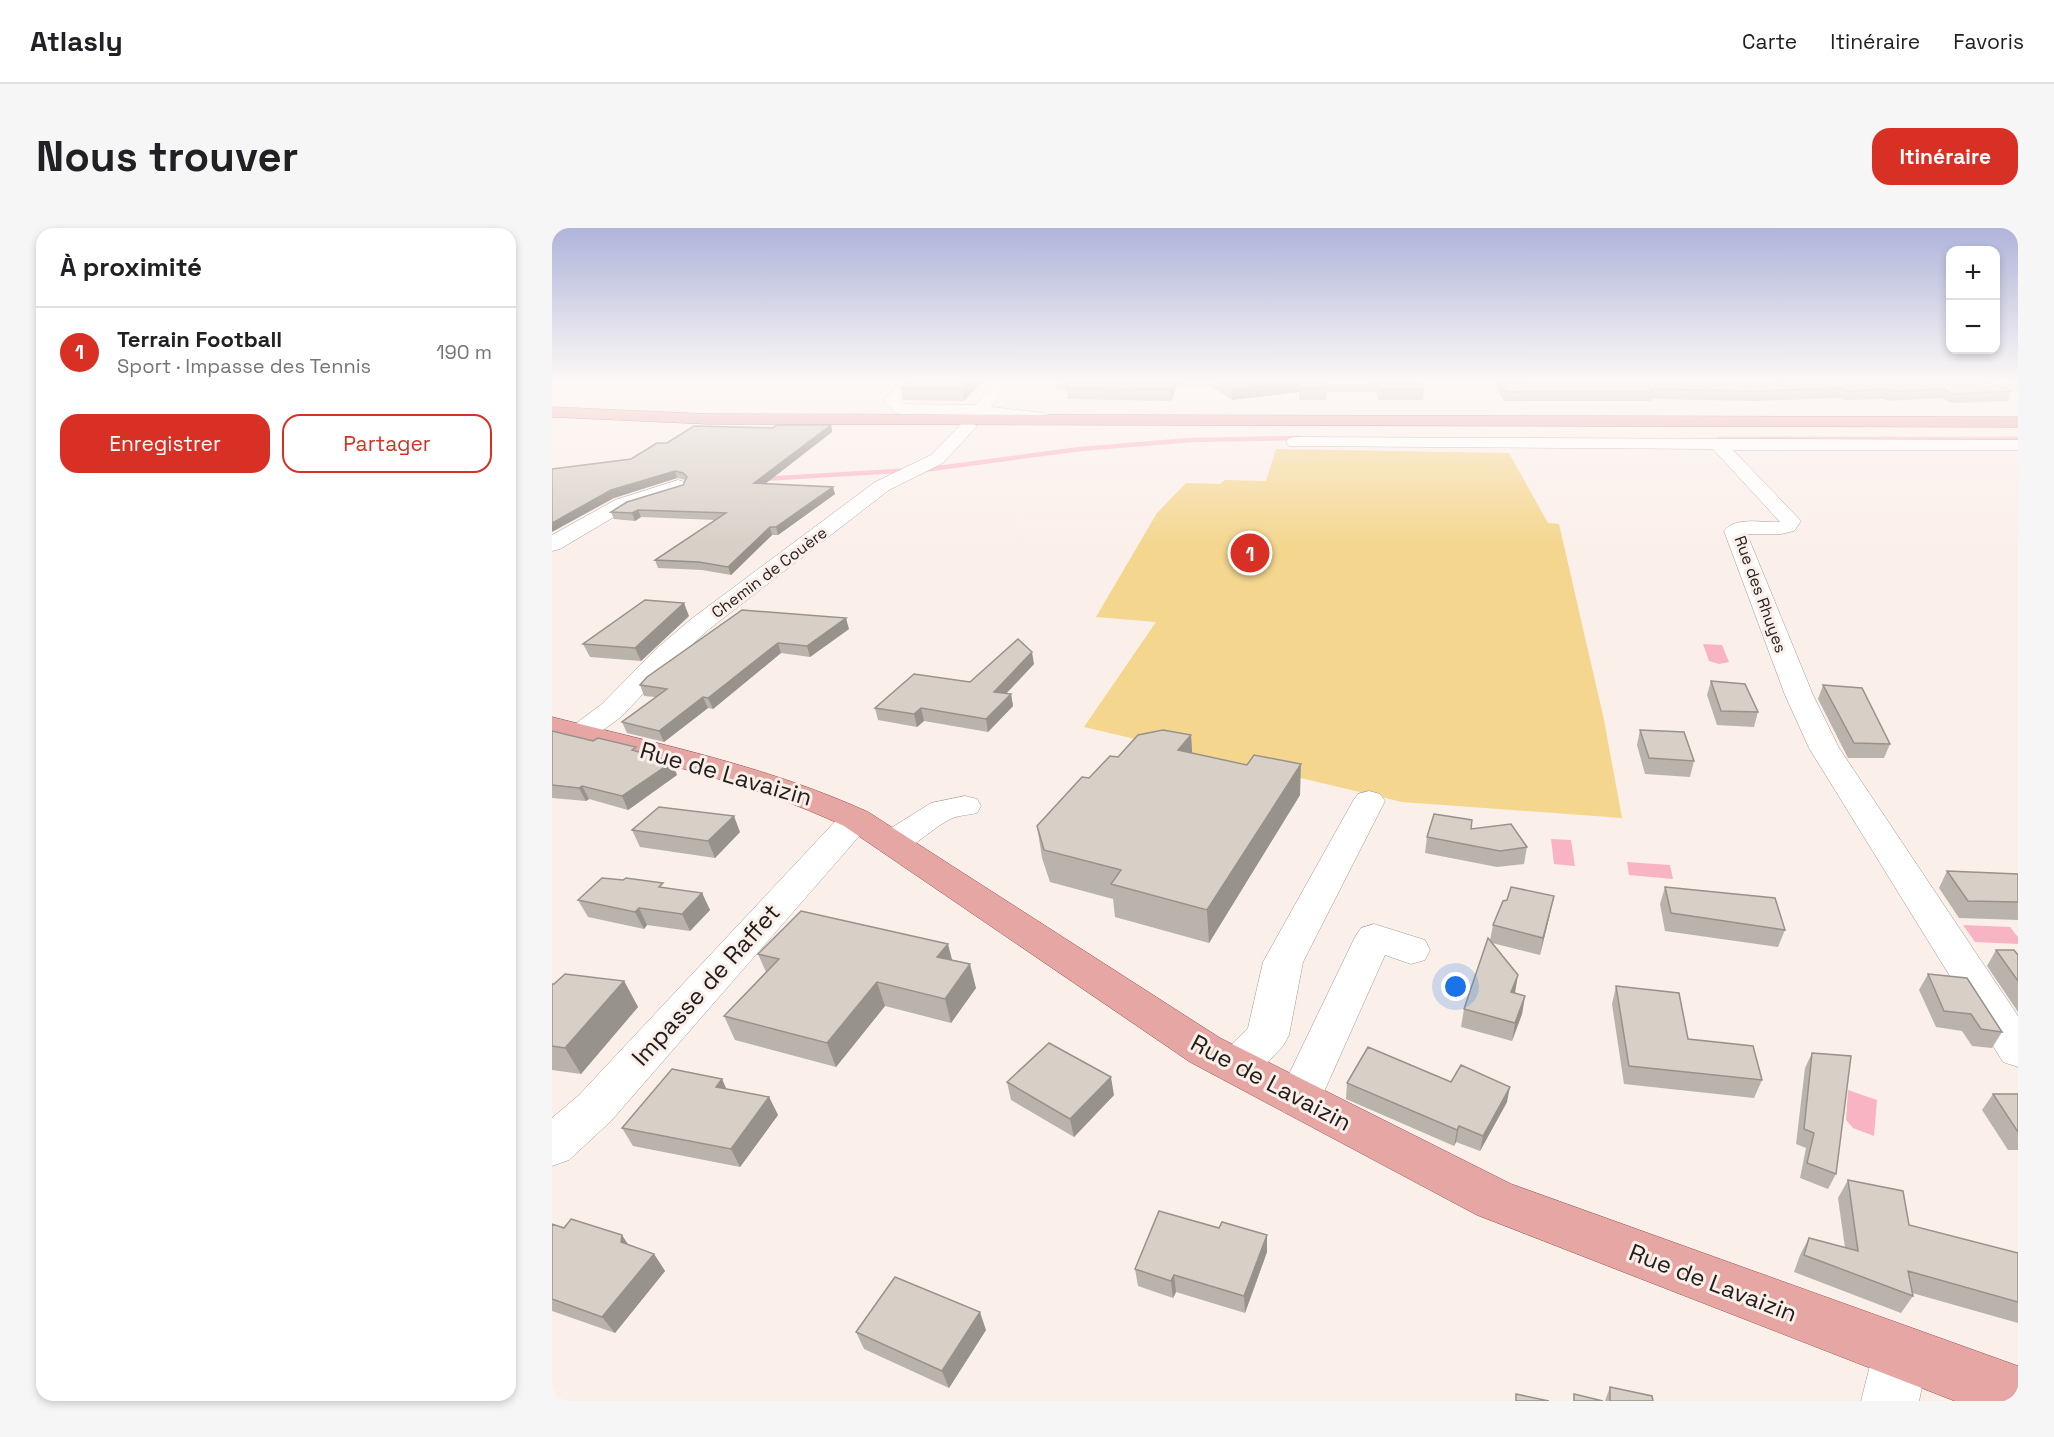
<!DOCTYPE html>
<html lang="fr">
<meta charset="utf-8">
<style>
body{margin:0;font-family:"Space Grotesk",sans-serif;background:#f6f6f6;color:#202124}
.controls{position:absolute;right:18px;top:18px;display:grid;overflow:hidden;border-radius:12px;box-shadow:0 3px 9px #0003}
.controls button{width:54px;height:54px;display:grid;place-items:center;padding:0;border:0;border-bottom:2px solid #e0e0e0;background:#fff;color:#202124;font:30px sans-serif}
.you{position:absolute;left:904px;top:759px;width:21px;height:21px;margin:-15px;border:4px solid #fff;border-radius:50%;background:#1a73e8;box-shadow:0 0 0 9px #1a73e833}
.badge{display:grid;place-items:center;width:39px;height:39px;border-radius:50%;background:#d93025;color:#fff;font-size:20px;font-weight:700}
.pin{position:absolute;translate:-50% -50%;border:3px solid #fff;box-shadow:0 2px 6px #0006}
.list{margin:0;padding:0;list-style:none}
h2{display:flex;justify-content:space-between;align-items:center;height:78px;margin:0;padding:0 24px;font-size:26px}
h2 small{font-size:20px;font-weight:400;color:#757577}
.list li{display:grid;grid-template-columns:39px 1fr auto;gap:18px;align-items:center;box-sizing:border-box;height:90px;padding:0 24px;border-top:2px solid #e0e0e0}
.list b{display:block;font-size:22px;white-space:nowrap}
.list p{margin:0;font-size:20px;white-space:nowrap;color:#757577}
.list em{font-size:20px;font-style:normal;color:#757577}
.actions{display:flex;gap:12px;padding:18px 24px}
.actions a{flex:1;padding:14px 0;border:2px solid #d93025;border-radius:18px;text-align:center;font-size:21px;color:#d93025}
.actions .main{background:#d93025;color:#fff}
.map{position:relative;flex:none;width:1466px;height:1173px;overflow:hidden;border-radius:18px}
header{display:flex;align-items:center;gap:36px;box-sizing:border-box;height:84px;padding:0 30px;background:#fff;border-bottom:2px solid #e0e0e0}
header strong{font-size:28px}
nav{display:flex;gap:33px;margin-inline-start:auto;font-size:21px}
.intro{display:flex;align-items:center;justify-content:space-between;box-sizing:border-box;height:144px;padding:0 36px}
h1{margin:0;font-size:42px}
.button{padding:15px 27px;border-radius:18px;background:#d93025;color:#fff;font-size:21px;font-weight:700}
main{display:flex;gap:36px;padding:0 36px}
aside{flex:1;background:#fff;border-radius:18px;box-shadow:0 3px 9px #0003}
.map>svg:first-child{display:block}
.green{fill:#f4d68f}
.water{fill:#f9b4c4}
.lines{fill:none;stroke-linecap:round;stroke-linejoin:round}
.stream{stroke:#f9b4c4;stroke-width:4.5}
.minor-casing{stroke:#a39792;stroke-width:1}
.major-casing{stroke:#96514d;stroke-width:1}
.minor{fill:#fff;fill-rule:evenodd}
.major{fill:#e6a7a4;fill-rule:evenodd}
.wall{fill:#bab3ab}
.shaded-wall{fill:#97928b}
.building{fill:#d8d0c7;stroke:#97928b;stroke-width:1.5}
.labels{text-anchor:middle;stroke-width:6;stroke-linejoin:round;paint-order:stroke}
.far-street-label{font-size:16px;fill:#221e1c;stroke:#fbefea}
.near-street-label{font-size:24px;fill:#221e1c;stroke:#fbefea}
</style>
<header>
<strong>Atlasly</strong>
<nav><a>Carte</a><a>Itinéraire</a><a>Favoris</a></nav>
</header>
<div class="intro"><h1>Nous trouver</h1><a class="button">Itinéraire</a></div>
<main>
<aside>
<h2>À proximité<small></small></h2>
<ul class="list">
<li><span class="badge">1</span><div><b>Terrain Football</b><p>Sport · Impasse des Tennis</p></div><em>190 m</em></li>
</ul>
<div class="actions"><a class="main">Enregistrer</a><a>Partager</a></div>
</aside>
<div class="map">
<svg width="1466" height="1173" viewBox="0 0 1466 1173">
<rect width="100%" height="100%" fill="#fbefea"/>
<path class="green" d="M 724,221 L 957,225 L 996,295 L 1007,296 L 1052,492 L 1070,590 L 850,574 L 532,499 L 604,394 L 544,389 L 605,285 L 634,255 L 668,256 L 673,252 L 714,253 Z"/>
<path class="water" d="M 1151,416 L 1170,417 L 1177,434 L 1167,436 L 1157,433 Z
M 999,611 L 1019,612 L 1023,638 L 1002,636 Z
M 1075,634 L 1118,637 L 1121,651 L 1077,647 Z
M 1411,697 L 1458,699 L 1466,709 L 1466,716 L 1423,714 Z
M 1296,862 L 1325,872 L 1322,908 L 1301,900 L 1294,892 Z"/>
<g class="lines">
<path class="stream" d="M 1167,211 L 1466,211
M 209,251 L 379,241 L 528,221 L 639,212 L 748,210"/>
<g class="minor-casing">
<path id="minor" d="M 350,154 L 367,154 L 348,172 L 352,176 L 424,177 L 443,154 L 458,154 L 439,179 L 493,185 L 501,190 L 493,195 L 451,192 L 428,187 L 348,186 L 342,184 L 331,172 Z
M 1423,154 L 1443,154 L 1466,164 L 1466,175 L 1426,157 Z
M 417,193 L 425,198 L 391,235 L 337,262 L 156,402 L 121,434 L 70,488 L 38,512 L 28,515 L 18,512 L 13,506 L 18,500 L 50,476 L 103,422 L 138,392 L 323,254 L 379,227 L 411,194 Z
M 743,209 L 1466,212 L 1466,222 L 1181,222 L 1249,293 L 1242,303 L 1229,306 L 1195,306 L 1261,467 L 1287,520 L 1466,788 L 1466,839 L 1451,834 L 1257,520 L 1233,467 L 1172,303 C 1183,288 1212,295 1228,294 L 1161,221 L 737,218 L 734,214 L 737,210 Z
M 126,252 L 133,254 L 136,258 L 133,262 L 77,280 L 8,321 L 0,323 L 0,307 L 63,272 Z
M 817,563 L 828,566 L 833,573 L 751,734 L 737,807 L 731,818 L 700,851 L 685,856 L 670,851 L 663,839 L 670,827 L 696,800 L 711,734 L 801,573 L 806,566 Z
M 413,568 L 425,571 L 429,578 L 425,585 C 417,587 408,587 401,590 C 375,601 358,630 328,623 L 323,615 L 328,607 L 379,575 Z
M 304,581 L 316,584 L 321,591 L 316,598 L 59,893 L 17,932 L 0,938 L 0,890 L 27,867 L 292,584 Z
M 822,696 L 873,712 L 878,722 L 873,732 L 859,736 L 833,727 L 763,884 L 747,889 L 731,884 L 725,871 L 803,709 L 809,700 Z
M 1349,1098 L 1369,1106 L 1377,1126 L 1367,1173 L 1309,1173 L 1321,1126 L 1329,1106 Z"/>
</g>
<g class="major-casing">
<path id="major" d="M 0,179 L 156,186 L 1466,189 L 1466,199 L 156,196 L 0,189 Z
M 0,489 C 107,516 215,538 316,584 L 668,810 L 959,956 L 1466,1138 L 1466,1173 L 1403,1173 L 925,987 L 638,834 L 292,598 C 199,554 100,533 0,507 Z"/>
</g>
<use href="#minor" class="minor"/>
<use href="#major" class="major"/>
</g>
<path class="wall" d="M 429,154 L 412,173 L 351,172 L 349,160 Z
M 503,154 L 869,154 L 872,161 L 871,172 L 826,172 L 824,164 L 774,164 L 774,172 L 747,172 L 747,164 L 680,172 L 659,158 L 625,157 L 619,173 L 516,171 L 514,161 L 504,161 Z
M 942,154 L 1438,154 L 1460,163 L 1456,173 L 1399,175 L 1389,170 L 1336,173 L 1331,171 L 1293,172 L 1285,170 L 1204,173 L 1100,171 L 1099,173 L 952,173 Z
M 1448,154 L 1466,154 L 1466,162 Z
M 279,197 L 280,204 L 214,255 L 283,266 L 226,307 L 220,307 L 179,347 L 150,342 L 106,340 L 103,332 L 163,292 L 89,289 L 83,293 L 62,291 L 59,284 L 131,257 L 134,252 L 125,250 L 62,270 L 79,231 L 115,215 L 221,200 Z
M 190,382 L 297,401 L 258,429 L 229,425 L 161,481 L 156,480 L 112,514 L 75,505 L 70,494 L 103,469 L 92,468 L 88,457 Z
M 137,388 L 89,433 L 38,429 L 31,416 Z
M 482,436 L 455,465 L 459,466 L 461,478 L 436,504 L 372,493 L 365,499 L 326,492 L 323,480 Z
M 1159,453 L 1206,484 L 1202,499 L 1165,497 L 1155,467 Z
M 1271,457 L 1338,516 L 1332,530 L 1296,530 L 1266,471 Z
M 1088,502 L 1142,533 L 1138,549 L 1093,546 L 1085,517 Z
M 0,503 L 86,524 L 125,547 L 76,582 L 37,571 L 34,573 L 0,570 Z
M 639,507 L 640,525 L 748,567 L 657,715 L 563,689 L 561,671 L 498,654 L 490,630 L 485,598 L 537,550 L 566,529 Z
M 80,602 L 188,604 L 163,630 L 88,619 Z
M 875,609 L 975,619 L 972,636 L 945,639 L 873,625 Z
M 1395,643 L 1466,646 L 1466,692 L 1407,690 L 1387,660 Z
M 71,652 L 113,660 L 150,665 L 158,682 L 138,703 L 95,697 L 92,701 L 36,689 L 26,672 Z
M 1113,659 L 1233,702 L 1226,719 L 1113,703 L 1108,676 Z
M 998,686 L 988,727 L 940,715 L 962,765 L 973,768 L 970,786 L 960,813 L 909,799 L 912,781 L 938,712 L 941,697 Z
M 1444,722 L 1466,727 L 1466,784 L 1435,738 Z
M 206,726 L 400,732 L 424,760 L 399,795 L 333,778 L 284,839 L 183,812 L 172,788 L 214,744 Z
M 1376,746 L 1450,804 L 1440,820 L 1420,818 L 1410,803 L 1384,799 L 1367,762 Z
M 72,753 L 86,779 L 29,846 L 0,842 L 0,756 Z
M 1064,758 L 1136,811 L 1210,852 L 1202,870 L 1072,856 L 1060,776 Z
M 1260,825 L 1284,946 L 1276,961 L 1248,950 L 1254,920 L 1244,916 L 1253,840 Z
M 170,851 L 174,861 L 217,869 L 226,887 L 188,939 L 81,918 L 70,900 Z
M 455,854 L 562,867 L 522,909 L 459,872 Z
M 899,854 L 955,874 L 928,923 L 904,914 L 902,918 L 794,871 L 795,855 Z
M 1441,866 L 1466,866 L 1466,922 L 1456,922 L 1430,882 Z
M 1296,952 L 1357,997 L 1466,1025 L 1466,1095 L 1360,1065 L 1361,1068 L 1349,1085 L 1242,1044 L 1248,1027 L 1257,1010 L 1293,1020 L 1286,970 Z
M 0,996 L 76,1017 L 102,1026 L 113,1043 L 63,1105 L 0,1083 Z
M 667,1000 L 715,1007 L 715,1024 L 693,1085 L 624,1064 L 621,1070 L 586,1058 L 583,1041 Z
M 434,1102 L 397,1160 L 312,1121 L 304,1104 Z
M 1058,1159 L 1101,1173 L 1053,1173 Z"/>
<path class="shaded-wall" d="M 416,154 L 429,154 L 412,173 L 410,160 Z
M 621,154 L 625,154 L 625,157 L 619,173 L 618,161 Z
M 736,154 L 747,154 L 747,164 L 680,172 L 680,160 Z
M 279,197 L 280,204 L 205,262 L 202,255 Z
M 123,243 L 125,250 L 62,270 L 0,304 L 0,295 L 59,262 Z
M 281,259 L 283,266 L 226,307 L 224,299 Z
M 86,282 L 89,289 L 83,293 L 80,285 Z
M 218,299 L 220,307 L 179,347 L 176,339 Z
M 132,375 L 137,388 L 89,433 L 83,420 Z
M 294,390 L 297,401 L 258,429 L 255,418 Z
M 226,415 L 229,425 L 161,481 L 156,470 Z
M 480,424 L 482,436 L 444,476 L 442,464 Z
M 459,466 L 461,478 L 436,504 L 434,491 Z
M 151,469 L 156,480 L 112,514 L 107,503 Z
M 369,480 L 372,493 L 365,499 L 362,486 Z
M 639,507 L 641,538 L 626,522 Z
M 120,534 L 125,547 L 76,582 L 70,568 Z
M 749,536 L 748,567 L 657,715 L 655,682 Z
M 30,558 L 37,571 L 34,573 L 27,560 Z
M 182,588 L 188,604 L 163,630 L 156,613 Z
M 150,665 L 158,682 L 138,703 L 130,686 Z
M 1002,668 L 998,686 L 988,727 L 991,710 Z
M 87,680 L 95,697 L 92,701 L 83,684 Z
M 396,716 L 402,739 L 385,729 Z
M 418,736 L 424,760 L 399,795 L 393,771 Z
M 966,747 L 963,765 L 959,764 Z
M 72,753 L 86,779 L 29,846 L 13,820 Z
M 325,754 L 333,778 L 284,839 L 275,815 Z
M 973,768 L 970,786 L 960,813 L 963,795 Z
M 559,849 L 562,867 L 522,909 L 518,891 Z
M 170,851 L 178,869 L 164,859 Z
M 958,859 L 955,874 L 928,923 L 931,908 Z
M 217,869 L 226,887 L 188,939 L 179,921 Z
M 907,898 L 904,914 L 902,918 L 905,902 Z
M 70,1007 L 81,1024 L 69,1014 Z
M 715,1007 L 715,1024 L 693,1085 L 692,1068 Z
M 102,1026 L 113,1043 L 63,1105 L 50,1089 Z
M 622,1047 L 624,1064 L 621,1070 L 619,1053 Z
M 428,1084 L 434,1102 L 397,1160 L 390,1143 Z"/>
<path class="building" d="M 355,154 L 416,154 L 410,160 L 349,160 Z
M 515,154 L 621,154 L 618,161 L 514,160 L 517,156 L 513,156 Z
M 670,154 L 736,154 L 680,160 Z
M 747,154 L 774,154 L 774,160 L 747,160 Z
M 824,154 L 869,154 L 872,161 L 826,161 Z
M 948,154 L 1438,154 L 1460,163 L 1402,166 L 1392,161 L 1339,163 L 1334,161 L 1296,163 L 1288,160 L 1206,163 L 1099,161 L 1101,164 L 954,164 Z
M 225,197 L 279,197 L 202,255 L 281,259 L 224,299 L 218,299 L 176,339 L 147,334 L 103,332 L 174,285 L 86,282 L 80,285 L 59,284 L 75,274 L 131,257 L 135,249 L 131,245 L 123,243 L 59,262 L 0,295 L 0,241 L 79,231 L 105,215 L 115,215 L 142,198 L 221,200 Z
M 93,372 L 132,375 L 83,420 L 31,416 Z
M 190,382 L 294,390 L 255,418 L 226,415 L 156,470 L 151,469 L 107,503 L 70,494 L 115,461 L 88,457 L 95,449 Z
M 466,411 L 480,424 L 442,464 L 459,466 L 434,491 L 369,480 L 362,486 L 323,480 L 362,446 L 418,454 Z
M 1159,453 L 1193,456 L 1206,484 L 1169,483 Z
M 1271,457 L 1310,460 L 1338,516 L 1302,515 Z
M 611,502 L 639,507 L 626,522 L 695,537 L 702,527 L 749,536 L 655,682 L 559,656 L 569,642 L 492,622 L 485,598 L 530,549 L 537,550 L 558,528 L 566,529 L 586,507 Z
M 1088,502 L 1132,504 L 1142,533 L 1097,530 Z
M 0,503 L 41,513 L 46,510 L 84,519 L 80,522 L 120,534 L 70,568 L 30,558 L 27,560 L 0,557 Z
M 107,579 L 182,588 L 156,613 L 80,602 Z
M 882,586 L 920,592 L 919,601 L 959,596 L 975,619 L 948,623 L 875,609 Z
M 1395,643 L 1466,646 L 1466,674 L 1416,673 Z
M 50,650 L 71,652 L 74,650 L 111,655 L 107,659 L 150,665 L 130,686 L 87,680 L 83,684 L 26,672 Z
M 959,659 L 1002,668 L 991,710 L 941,697 L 951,673 L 955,672 Z
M 1113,659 L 1223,670 L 1233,702 L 1119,685 Z
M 249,683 L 396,716 L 385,729 L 418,736 L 393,771 L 325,754 L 275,815 L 172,788 L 227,731 L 206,726 Z
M 936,710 L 966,747 L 959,764 L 973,768 L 963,795 L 912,781 Z
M 1444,722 L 1462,722 L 1466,727 L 1466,753 Z
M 13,746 L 72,753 L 13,820 L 0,818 L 0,756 L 2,756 Z
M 1376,746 L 1415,750 L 1450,804 L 1429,801 L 1419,786 L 1392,783 Z
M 1064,758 L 1127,765 L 1136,811 L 1201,818 L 1210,852 L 1077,838 Z
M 497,815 L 559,849 L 518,891 L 455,854 Z
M 816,819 L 899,854 L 909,837 L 958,859 L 931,908 L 907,898 L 905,902 L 795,855 Z
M 1260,825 L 1299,828 L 1284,946 L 1255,935 L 1262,905 L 1252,901 Z
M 120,841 L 170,851 L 164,859 L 217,869 L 179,921 L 70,900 Z
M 1441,866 L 1466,866 L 1466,904 Z
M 1296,952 L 1351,963 L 1357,997 L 1466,1025 L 1466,1074 L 1356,1043 L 1361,1068 L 1252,1027 L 1257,1010 L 1306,1023 Z
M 607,983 L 667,1000 L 670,994 L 715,1007 L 692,1068 L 622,1047 L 619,1053 L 583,1041 Z
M 19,991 L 70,1007 L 69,1014 L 102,1026 L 50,1089 L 0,1071 L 0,996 L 12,1000 Z
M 343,1049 L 428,1084 L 390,1143 L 304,1104 Z
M 1058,1159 L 1100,1168 L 1101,1173 L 1058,1173 Z
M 964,1166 L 997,1173 L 964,1173 Z
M 1022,1166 L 1051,1173 L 1022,1173 Z"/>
<linearGradient id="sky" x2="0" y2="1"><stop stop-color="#afb4da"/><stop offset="0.48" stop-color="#fdf8f6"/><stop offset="1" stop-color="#fdf8f6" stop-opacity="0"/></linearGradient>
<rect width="1466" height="318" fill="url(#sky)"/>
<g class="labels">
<g class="far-street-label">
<text transform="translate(217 344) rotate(-37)" y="6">Chemin de Couère</text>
<text transform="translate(1209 366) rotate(70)" y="6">Rue des Rhuyes</text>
</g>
<g class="near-street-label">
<text transform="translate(174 546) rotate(16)" y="8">Rue de Lavaizin</text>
<text transform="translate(154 757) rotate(-48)" y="8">Impasse de Raffet</text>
<text transform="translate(719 855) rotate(28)" y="8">Rue de Lavaizin</text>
<text transform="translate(1161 1055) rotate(21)" y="8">Rue de Lavaizin</text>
</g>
</g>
</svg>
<div class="controls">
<button>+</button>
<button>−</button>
</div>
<div class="you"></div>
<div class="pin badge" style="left:698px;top:325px">1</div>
</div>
</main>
